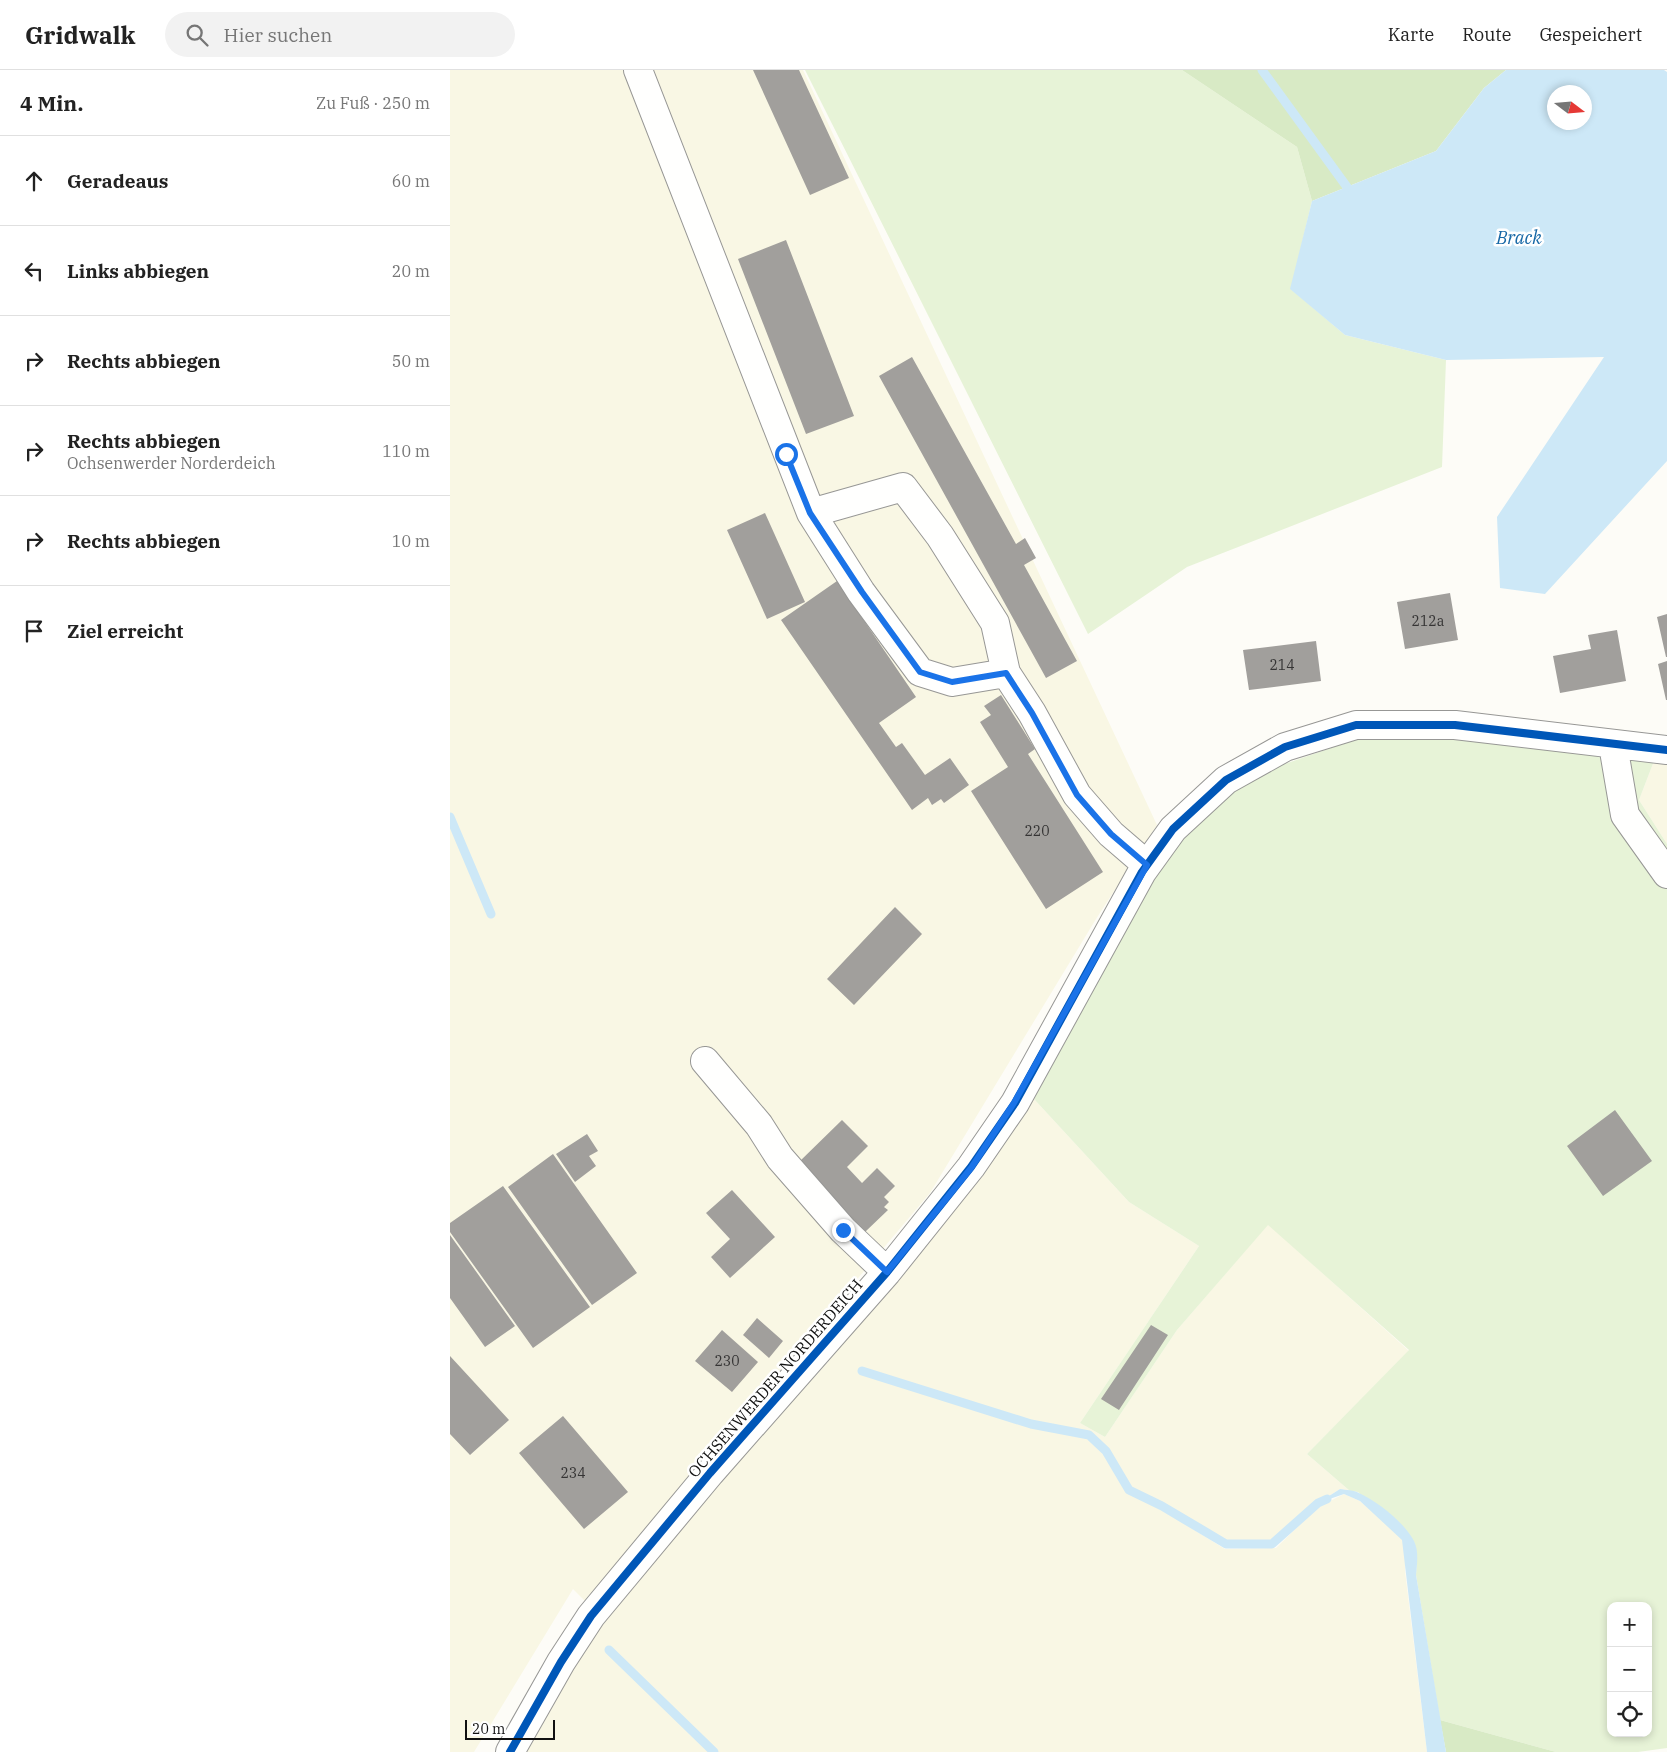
<!DOCTYPE html>
<html lang="de">
<meta charset="utf-8">
<style>
body{margin:0;font-family:"IBM Plex Serif",serif;background:#f2f2f2;color:#222}
.controls{position:absolute;right:15px;bottom:15px;display:grid;overflow:hidden;border-radius:10px;box-shadow:0 2px 8px #0003}
.controls button{width:45px;height:45px;display:grid;place-items:center;padding:0;border:0;border-bottom:1px solid #e0e0e0;background:#fff;color:#222;font:25px sans-serif}
.compass{position:absolute;left:1097px;top:15px;width:45px;height:45px;border-radius:50%;background:#fff;box-shadow:0 2px 8px #0003;rotate:106deg}
.scale{position:absolute;left:15px;bottom:12px;width:90px;box-sizing:border-box;padding-left:5px;border:2px solid #111;border-top:0;font-size:14px;line-height:18px;white-space:nowrap;color:#111;-webkit-text-stroke:4px #fff;paint-order:stroke}
.stop{position:absolute;width:15px;height:15px;margin:-11px;border:4px solid #1a73e8;border-radius:50%;background:#fff}
.stop.end{background:#1a73e8;border-color:#fff;box-shadow:0 1px 5px #0008}
.list{margin:0;padding:0;list-style:none}
h2{display:flex;justify-content:space-between;align-items:center;height:65px;margin:0;padding:0 20px;font-size:21px}
h2 small{font-size:16px;font-weight:400;color:#767676}
.list li{display:grid;grid-template-columns:32px 1fr auto;gap:15px;align-items:center;box-sizing:border-box;height:90px;padding:0 20px;border-top:1px solid #e0e0e0}
.list b{display:block;font-size:19px;white-space:nowrap}
.list p{margin:0;font-size:16px;white-space:nowrap;color:#767676}
.list em{font-size:16px;font-style:normal;color:#767676}
.icon{flex:none;width:28px;height:28px;fill:none;stroke:currentColor;stroke-width:2;stroke-linecap:round;stroke-linejoin:round}
.map{position:relative;flex:none;width:1217px;height:1682px;overflow:hidden}
header{display:flex;align-items:center;gap:30px;box-sizing:border-box;height:70px;padding:0 25px;background:#fff;border-bottom:1px solid #e0e0e0}
header strong{font-size:24px}
nav{display:flex;gap:28px;margin-inline-start:auto;font-size:18px}
.search{width:350px;height:45px;background:#f2f2f2;display:flex;align-items:center;gap:12px;box-sizing:border-box;padding:0 18px;border-radius:28px;color:#767676;font-size:19px}
main{display:flex}
aside{flex:1;background:#fff}
.map>svg:first-child{display:block}
.farmland{fill:#f9f7e4}
.green{fill:#e7f3d7;fill-rule:evenodd}
.forest{fill:#d8eac5}
.water{fill:#cde8f7;fill-rule:evenodd}
.lines{fill:none;stroke-linecap:round;stroke-linejoin:round}
.stream{stroke:#cde8f7;stroke-width:9}
.building{fill:#a19f9c}
.minor-casing{stroke:#979795;stroke-width:30}
.minor{stroke:#fffffe;stroke-width:28}
.cycleway-casing{stroke:#fff;stroke-width:11}
.cycleway{stroke:#0057b8;stroke-width:8}
.route{stroke:#1a73e8;stroke-width:6}
.labels{text-anchor:middle;stroke-width:5;stroke-linejoin:round;paint-order:stroke}
.number-label{font-size:14px;fill:#353434}
.street-label{font-size:16px;fill:#111;stroke:#fff}
.water-label{font-size:18px;font-style:italic;fill:#1768a6;stroke:#fff}
</style>
<header>
<strong>Gridwalk</strong>
<div class="search"><svg class="icon" aria-label="search" viewBox="0 0 24 24"><circle cx="10" cy="10" r="6"/><path d="M15 15l6 6"/></svg>Hier suchen</div>
<nav><a>Karte</a><a>Route</a><a>Gespeichert</a></nav>
</header>
<main>
<aside>
<h2>4 Min.<small>Zu Fuß · 250 m</small></h2>
<ul class="list">
<li><svg class="icon" aria-label="ahead" viewBox="0 0 24 24"><path d="M12 20V5M6 11l6-6 6 6"/></svg><div><b>Geradeaus</b></div><em>60 m</em></li>
<li><svg class="icon" aria-label="left" viewBox="0 0 24 24"><path d="M17 20v-9H6M10 6l-5 5 5 5"/></svg><div><b>Links abbiegen</b></div><em>20 m</em></li>
<li><svg class="icon" aria-label="right" viewBox="0 0 24 24"><path d="M7 20v-9h11M14 6l5 5-5 5"/></svg><div><b>Rechts abbiegen</b></div><em>50 m</em></li>
<li><svg class="icon" aria-label="right" viewBox="0 0 24 24"><path d="M7 20v-9h11M14 6l5 5-5 5"/></svg><div><b>Rechts abbiegen</b><p>Ochsenwerder Norderdeich</p></div><em>110 m</em></li>
<li><svg class="icon" aria-label="right" viewBox="0 0 24 24"><path d="M7 20v-9h11M14 6l5 5-5 5"/></svg><div><b>Rechts abbiegen</b></div><em>10 m</em></li>
<li><svg class="icon" aria-label="arrive" viewBox="0 0 24 24"><path d="M6 21V4h12l-3 4 3 4H6"/></svg><div><b>Ziel erreicht</b></div></li>
</ul>
</aside>
<div class="map">
<svg width="1217" height="1682" viewBox="0 0 1217 1682">
<rect width="100%" height="100%" fill="#fdfcf7"/>
<path class="farmland" d="M 0,0 L 353,0 L 707,755 L 646,849 L 480,1123 L 135,1531 L 123,1519 L 24,1682 L 0,1682 Z
M 1204,691 L 1217,692 L 1217,774 L 1189,730 Z
M 584,1029 L 679,1132 L 749,1176 L 630,1353 L 655,1367 L 727,1260 L 818,1154 L 959,1281 L 857,1384 L 900,1421 L 890,1419 L 868,1433 L 822,1474 L 776,1474 L 712,1436 L 686,1424 L 775,1479 L 826,1478 L 868,1437 L 894,1424 L 910,1431 L 934,1452 L 952,1469 L 956,1485 L 955,1501 L 977,1682 L 76,1682 L 131,1581 L 269,1412 L 378,1292 L 531,1105 Z"/>
<path class="green" d="M 355,0 L 732,0 L 847,77 L 862,131 L 841,219 L 895,265 L 996,290 L 992,397 L 737,497 L 638,564 Z
M 1000,669 L 1204,691 L 1189,730 L 1217,774 L 1217,1678 L 1188,1682 L 1106,1682 L 990,1650 L 966,1505 L 967,1485 L 964,1472 L 908,1422 L 900,1421 L 857,1384 L 959,1280 L 818,1155 L 727,1260 L 655,1367 L 630,1353 L 749,1176 L 679,1132 L 584,1029 L 716,786 L 800,706 L 904,670 ZM 1161,1536 L 1198,1536 L 1198,1663 L 1161,1663 Z"/>
<path class="forest" d="M 732,0 L 1056,0 L 1034,18 L 986,81 L 862,131 L 847,77 Z
M 990,1650 L 1106,1682 L 996,1682 Z"/>
<path class="water" d="M 1056,0 L 1214,0 L 1217,2 L 1217,391 L 1095,524 L 1050,518 L 1047,447 L 1154,287 L 996,290 L 895,265 L 840,219 L 862,131 L 986,81 L 1034,18 ZM 1104,22 L 1134,22 L 1134,52 L 1104,52 Z
M 890,1419 C 896,1420 904,1420 909,1423 C 928,1432 954,1452 964,1471 C 969,1481 967,1494 966,1505 L 996,1682 L 977,1682 L 952,1470 L 910,1431 L 894,1424 L 868,1433 Z"/>
<g class="lines">
<path class="stream" d="M 812,0 L 897,117
M 0,747 L 41,844
M 412,1301 L 581,1354 L 639,1365 L 656,1381 L 679,1420 L 712,1436 L 776,1474 L 822,1474 L 868,1433 L 877,1429
M 159,1580 L 264,1682"/>
</g>
<path class="building" d="M 303,0 L 349,0 L 399,108 L 360,125 Z
M 336,170 L 404,346 L 356,364 L 288,189 Z
M 462,287 L 566,474 L 575,468 L 586,488 L 574,495 L 627,591 L 596,608 L 429,306 Z
M 315,443 L 355,532 L 317,549 L 277,460 Z
M 387,511 L 466,627 L 429,653 L 446,677 L 452,673 L 475,705 L 500,688 L 519,715 L 494,733 L 491,729 L 482,735 L 478,728 L 462,740 L 331,550 Z
M 1000,523 L 1008,570 L 955,579 L 947,532 Z
M 1217,544 L 1217,587 L 1216,587 L 1207,547 Z
M 1167,560 L 1176,611 L 1110,623 L 1103,586 L 1141,579 L 1138,565 Z
M 866,571 L 871,611 L 799,620 L 793,580 Z
M 1217,591 L 1217,630 L 1216,630 L 1208,594 Z
M 551,625 L 585,679 L 578,684 L 653,802 L 596,839 L 521,721 L 558,697 L 530,652 L 541,645 L 534,636 Z
M 445,837 L 472,864 L 404,935 L 377,909 Z
M 1165,1040 L 1202,1091 L 1153,1126 L 1117,1076 Z
M 392,1050 L 418,1076 L 397,1097 L 412,1113 L 427,1098 L 445,1116 L 434,1127 L 439,1132 L 434,1137 L 438,1140 L 415,1162 L 348,1093 Z
M 137,1064 L 148,1081 L 139,1086 L 146,1096 L 125,1112 L 106,1084 Z
M 103,1084 L 187,1203 L 142,1235 L 58,1117 Z
M 53,1116 L 140,1237 L 83,1278 L 0,1162 L 0,1153 Z
M 282,1120 L 325,1167 L 280,1208 L 261,1187 L 280,1169 L 256,1143 Z
M 0,1165 L 65,1256 L 35,1277 L 0,1228 Z
M 307,1248 L 333,1271 L 319,1288 L 293,1265 Z
M 701,1255 L 718,1265 L 669,1340 L 651,1329 Z
M 272,1260 L 308,1292 L 282,1322 L 245,1291 Z
M 0,1286 L 59,1350 L 20,1385 L 0,1364 Z
M 113,1346 L 178,1422 L 134,1459 L 69,1383 Z"/>
<g class="lines">
<g class="minor-casing">
<path id="minor" d="M 188,0 L 361,443 L 411,522 L 470,602 L 502,612 L 556,603 L 582,643 L 627,725 L 661,764 L 697,795
M 361,443 L 453,417 L 490,466 L 545,553 L 556,603
M 1163,675 L 1175,745 L 1217,804
M 255,991 L 309,1055 L 330,1088 L 393,1160 L 437,1202
M 60,1682 L 111,1592 L 141,1546 L 260,1403 L 437,1202 L 521,1097 L 565,1033 L 692,802 L 723,759 L 776,710 L 835,677 L 906,655 L 1005,655 L 1217,680"/>
</g>
<use href="#minor" class="minor"/>
<g class="cycleway-casing">
<path id="cycleway" d="M 60,1682 L 111,1592 L 141,1546 L 260,1403 L 437,1202 L 521,1097 L 565,1033 L 692,802 L 723,759 L 776,710 L 835,677 L 906,655 L 1005,655 L 1217,680"/>
</g>
<use href="#cycleway" class="cycleway"/>
</g>
<g class="lines">
<path class="route" d="M 336,384 L 360,443 L 412,522 L 470,602 L 502,612 L 556,603 L 582,643 L 627,725 L 661,764 L 697,795 L 564,1033 L 521,1098 L 437,1202 L 393,1160"/>
</g>
<g class="labels">
<g class="number-label">
<text x="978" y="556">212a</text>
<text x="832" y="600">214</text>
<text x="587" y="766">220</text>
<text x="277" y="1296">230</text>
<text x="123" y="1408">234</text>
</g>
<g class="street-label">
<text transform="translate(325 1308) rotate(-49)" y="6">OCHSENWERDER NORDERDEICH</text>
</g>
<g class="water-label">
<text x="1069" y="174">Brack</text>
</g>
</g>
</svg>
<div class="controls">
<button>+</button>
<button>−</button>
<button><svg class="icon" aria-label="locate" viewBox="0 0 24 24"><circle cx="12" cy="12" r="6"/><path d="M12 2v4M12 18v4M2 12h4M18 12h4"/></svg></button>
</div>
<svg class="compass" viewBox="-18 -18 36 36"><path d="M0-13l5 13h-10z" fill="#e53935"/><path d="M0 13l5-13h-10z" fill="#767676"/></svg>
<div class="scale">20 m</div>
<div class="stop" style="left:336px;top:384px"></div>
<div class="stop end" style="left:393px;top:1160px"></div>
</div>
</main>
